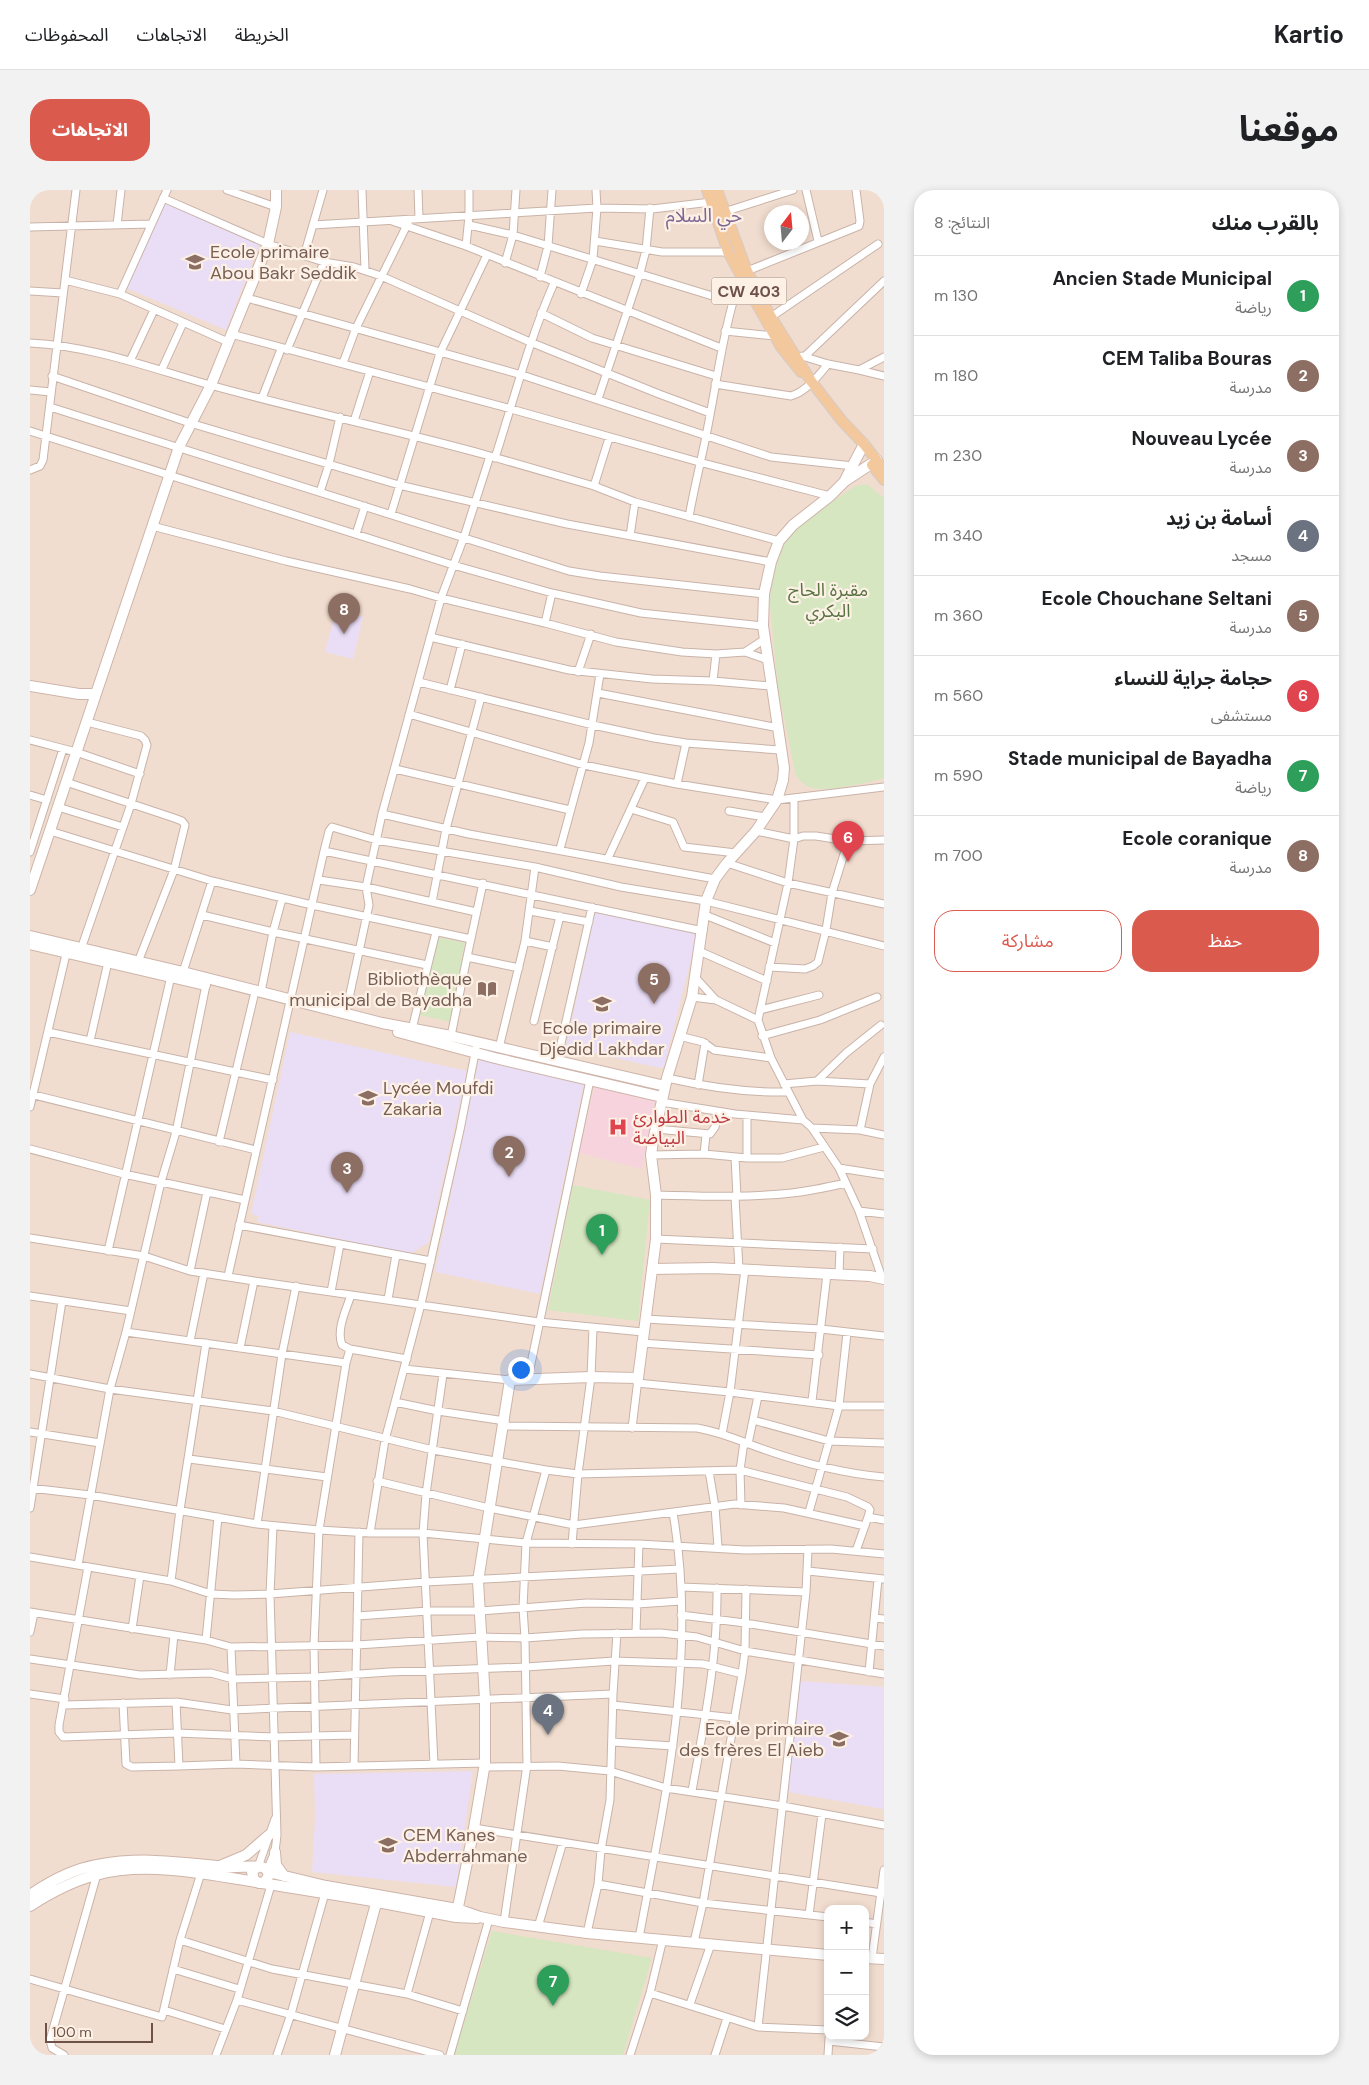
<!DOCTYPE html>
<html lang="ar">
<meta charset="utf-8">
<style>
body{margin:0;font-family:"DM Sans","Noto Sans Arabic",sans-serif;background:#f2f2f2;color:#202124;direction:rtl}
.controls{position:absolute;right:15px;bottom:15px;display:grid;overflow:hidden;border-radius:10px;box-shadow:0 2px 8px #0003}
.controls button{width:45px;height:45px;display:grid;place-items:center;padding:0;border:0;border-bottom:1px solid #e0e0e0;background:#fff;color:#202124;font:25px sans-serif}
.compass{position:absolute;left:734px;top:15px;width:45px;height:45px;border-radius:50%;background:#fff;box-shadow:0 2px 8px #0003;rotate:16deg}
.scale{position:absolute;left:15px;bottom:12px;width:108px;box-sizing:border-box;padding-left:5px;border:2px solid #6e524a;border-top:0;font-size:14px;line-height:18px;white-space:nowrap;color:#6e524a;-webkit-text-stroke:4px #fdf1e6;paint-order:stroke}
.you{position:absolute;left:490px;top:1179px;width:18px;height:18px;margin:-12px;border:4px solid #fff;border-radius:50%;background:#1a73e8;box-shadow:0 0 0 8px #1a73e833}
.badge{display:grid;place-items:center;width:32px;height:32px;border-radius:50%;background:#db5a4e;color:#fff;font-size:16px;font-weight:700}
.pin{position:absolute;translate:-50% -41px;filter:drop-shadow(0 1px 2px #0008)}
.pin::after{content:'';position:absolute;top:26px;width:18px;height:15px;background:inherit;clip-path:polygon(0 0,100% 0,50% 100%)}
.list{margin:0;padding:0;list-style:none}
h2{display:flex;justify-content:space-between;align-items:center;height:65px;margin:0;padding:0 20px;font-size:21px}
h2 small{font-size:16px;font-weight:400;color:#757577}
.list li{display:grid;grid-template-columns:32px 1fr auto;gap:15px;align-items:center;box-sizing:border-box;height:80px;padding:0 20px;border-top:1px solid #e0e0e0}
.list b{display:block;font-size:19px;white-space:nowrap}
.list p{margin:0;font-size:16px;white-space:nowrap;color:#757577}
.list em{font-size:16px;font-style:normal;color:#757577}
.actions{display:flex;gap:10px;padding:15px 20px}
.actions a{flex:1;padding:11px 0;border:1px solid #db5a4e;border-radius:20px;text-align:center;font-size:18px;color:#db5a4e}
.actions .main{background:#db5a4e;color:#fff}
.icon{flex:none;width:28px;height:28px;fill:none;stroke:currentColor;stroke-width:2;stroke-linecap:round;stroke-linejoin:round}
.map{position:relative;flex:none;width:854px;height:1865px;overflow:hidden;direction:ltr;border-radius:20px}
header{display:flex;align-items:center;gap:30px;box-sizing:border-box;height:70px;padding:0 25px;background:#fff;border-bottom:1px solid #e0e0e0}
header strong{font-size:24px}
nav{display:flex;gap:28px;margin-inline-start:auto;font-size:18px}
.intro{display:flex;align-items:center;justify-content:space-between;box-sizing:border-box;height:120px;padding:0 30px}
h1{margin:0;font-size:35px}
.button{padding:12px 22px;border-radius:20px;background:#db5a4e;color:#fff;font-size:18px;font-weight:700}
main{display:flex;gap:30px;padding:0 30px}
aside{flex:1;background:#fff;border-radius:20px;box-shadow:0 2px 8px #0003}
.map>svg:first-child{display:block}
.residential{fill:#f1ddcf;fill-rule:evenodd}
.education{fill:#eaddf6}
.medical{fill:#f7d4dd}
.green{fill:#d5e6c1}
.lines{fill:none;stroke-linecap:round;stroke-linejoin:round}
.street-casing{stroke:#c9b3a9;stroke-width:9}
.secondary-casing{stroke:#ceb4a9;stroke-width:12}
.primary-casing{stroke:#d4cbc9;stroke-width:12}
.street{stroke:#fff;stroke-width:7}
.secondary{stroke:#fff;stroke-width:10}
.primary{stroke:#f4c89d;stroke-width:10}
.labels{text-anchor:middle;stroke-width:4.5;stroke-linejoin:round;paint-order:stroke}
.shield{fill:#fdf1e6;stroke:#998279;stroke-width:1}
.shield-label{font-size:16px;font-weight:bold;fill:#6e524a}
.education-label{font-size:18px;fill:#785e54;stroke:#fdf1e6;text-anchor:start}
.park-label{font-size:18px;fill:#587343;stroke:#fdf1e6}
.health-label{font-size:18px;fill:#be3a42;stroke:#fdf1e6;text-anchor:start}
.neighbourhood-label{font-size:19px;fill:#7d6691;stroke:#fdf1e6}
</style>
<header>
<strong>Kartio</strong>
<nav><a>الخريطة</a><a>الاتجاهات</a><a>المحفوظات</a></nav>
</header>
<div class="intro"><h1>موقعنا</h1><a class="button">الاتجاهات</a></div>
<main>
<aside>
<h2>بالقرب منك<small>النتائج: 8</small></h2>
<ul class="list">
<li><span class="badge" style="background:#2e9e5b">1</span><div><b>Ancien Stade Municipal</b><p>رياضة</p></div><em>130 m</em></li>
<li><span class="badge" style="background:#8d6e63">2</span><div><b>CEM Taliba Bouras</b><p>مدرسة</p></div><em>180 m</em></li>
<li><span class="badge" style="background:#8d6e63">3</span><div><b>Nouveau Lycée</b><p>مدرسة</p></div><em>230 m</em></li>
<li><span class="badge" style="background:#6b7280">4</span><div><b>أسامة بن زيد</b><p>مسجد</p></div><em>340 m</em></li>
<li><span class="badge" style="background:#8d6e63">5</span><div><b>Ecole Chouchane Seltani</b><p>مدرسة</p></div><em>360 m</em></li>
<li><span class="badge" style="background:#e0444e">6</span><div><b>حجامة جراية للنساء</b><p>مستشفى</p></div><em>560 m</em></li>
<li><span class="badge" style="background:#2e9e5b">7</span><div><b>Stade municipal de Bayadha</b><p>رياضة</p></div><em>590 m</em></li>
<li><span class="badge" style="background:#8d6e63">8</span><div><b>Ecole coranique</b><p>مدرسة</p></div><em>700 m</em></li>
</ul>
<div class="actions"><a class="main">حفظ</a><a>مشاركة</a></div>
</aside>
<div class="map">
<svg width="854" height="1865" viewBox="0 0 854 1865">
<rect width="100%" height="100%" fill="#faece0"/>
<path class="residential" d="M 0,0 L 854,0 L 854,1865 L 0,1865 ZM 742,22 L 772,22 L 772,52 L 742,52 ZM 798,1719 L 835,1719 L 835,1846 L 798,1846 Z"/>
<path class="education" d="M 137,9 L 232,47 L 196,140 L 96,98 Z
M 306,420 L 333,427 L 323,469 L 295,462 Z
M 566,718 L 661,740 L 666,749 L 634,877 L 630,878 L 536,857 Z
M 260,842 L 437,881 L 399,1052 L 380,1064 L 227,1032 L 229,1026 L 221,1024 Z
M 449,869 L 554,893 L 510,1104 L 405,1082 Z
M 770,1491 L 854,1497 L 853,1619 L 758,1602 Z
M 443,1581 L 426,1697 L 282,1682 L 285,1627 L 284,1584 Z"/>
<path class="medical" d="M 565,894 L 625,911 L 612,979 L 549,963 Z"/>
<path class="green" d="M 837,294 L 854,308 L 854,588 C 837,593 789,605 775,595 C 772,593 769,589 766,586 L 748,498 L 740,414 L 741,392 L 755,351 L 763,339 L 825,296 Z
M 408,747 L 435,753 L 431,769 L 435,770 L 421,832 L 390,825 Z
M 543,995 L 620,1010 L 608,1131 L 518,1120 Z
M 462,1741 L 622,1768 L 593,1865 L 424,1865 Z"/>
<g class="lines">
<g class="street-casing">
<path id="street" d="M 137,0 L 90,104 L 198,152
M 197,0 L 246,17
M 332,0 L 335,80
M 388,0 L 389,28
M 776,0 L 788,51
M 133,8 L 238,54 L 294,72 L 324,77 L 351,86 L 500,152 L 629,204 L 680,223
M 694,22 L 763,0
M 362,31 L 436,56 L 691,158
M 87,35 L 91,0
M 283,35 L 567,18 L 622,19 L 681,12
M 439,35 L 483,45 L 702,112
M 0,37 L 121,34
M 565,51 L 632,62 L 698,62
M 436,56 L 439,26 L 439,0
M 274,66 L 293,0
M 475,73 L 483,45 L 486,0
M 717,81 L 829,36 L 830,31 L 826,0
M 510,87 L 518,56 L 522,0
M 35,90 L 90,104
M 0,101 L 33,103
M 551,104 L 563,69 L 567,18 L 566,0
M 217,108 L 492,185 L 741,267 L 823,276
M 511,123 L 562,148 L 686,186
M 741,127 L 848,54
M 695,141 L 745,146
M 201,144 L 481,219 L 669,272 L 800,306
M 0,153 C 63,156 120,178 180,195 C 273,221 367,240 460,266
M 257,160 L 294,72
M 772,166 L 798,174 L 829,180 L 854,167
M 775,166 L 854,91
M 100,171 L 124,120
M 313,173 L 326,138 L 378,33
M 132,179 L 153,133
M 829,180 L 854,186
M 22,186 L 160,233 L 369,295 L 537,334 L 741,372
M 685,194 L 761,206 C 777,201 788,186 798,174
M 0,200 L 21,202
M 232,208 L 251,159
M 568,209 L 610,83 L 616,60 L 620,18
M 20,217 L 539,381 L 570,386 L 734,404
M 324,231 L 340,181
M 0,241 L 423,375 L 522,403 L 611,423 L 733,436
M 465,268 C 484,209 499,150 524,93
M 0,280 L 10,276 L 13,270 L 46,0
M 564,296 L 579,248
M 290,302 L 299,274 L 310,227
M 361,324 L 410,163 L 457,65
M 659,327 C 665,293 674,260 680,225 C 689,178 695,132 711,86
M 122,336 L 256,371 L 380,399 L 411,408 L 515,433 L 586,452 L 652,462 L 686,464 L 715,462 L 738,470
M 326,344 L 335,316
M 600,346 L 605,312
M 515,433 L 522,403
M 400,447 L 539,480 L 622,489 L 683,491 L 741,496
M 715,462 L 735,449
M 548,482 L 561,444
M 683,491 L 686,464
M 389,492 L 563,535 L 624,548 L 656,553 L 750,560
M 420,500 L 432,454
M 568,503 L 749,538
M 379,524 L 554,575 L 647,594 L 747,610 L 854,597
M 0,550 L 46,562 L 110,584
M 365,579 L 540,620
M 36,592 L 144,628 L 152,631 L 155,635 L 144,680 L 108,772
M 647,594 L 656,553
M 0,605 L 17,610
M 764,609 L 764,649 L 758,693 L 728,830 L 741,868 L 773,930 L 782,938 L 809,978 L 829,1021 L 852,1088
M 28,617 L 93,637
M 601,619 L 643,632 L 654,657 L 706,663
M 699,621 L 735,627
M 352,624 L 439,644 L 685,689
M 20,641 L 182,691
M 726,641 L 764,649 L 773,646 L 786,646 L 818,651 L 854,650
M 530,659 L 559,553 L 570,484
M 294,661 L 673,741
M 0,662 L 33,559
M 578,668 L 615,588
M 697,673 L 758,693 L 854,714
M 289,690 L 336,697 L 446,722
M 453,693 L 437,767 L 489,778
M 402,712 L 416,639 L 451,507
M 500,721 L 559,732
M 172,725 L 243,742 L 397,775
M 675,725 L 745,753
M 495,751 L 523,757
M 51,759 L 101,614 L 117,555 L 115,550 L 111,546 L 57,532
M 669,761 L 737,791
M 739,777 L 775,779 L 783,776 L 788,772 L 796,740 L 802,703 L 818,651
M 153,782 L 182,691 L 282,715 L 441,749
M 665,787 L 686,810
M 231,802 L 243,742 L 252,709
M 662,807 L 686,810 L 728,830
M 730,820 L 789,805
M 316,822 L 339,715 L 336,697 L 352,624 L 411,408 L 434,347 L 460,266 L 564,296 L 605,312 L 749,351
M 504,831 L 530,726
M 382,839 L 406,742
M 18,842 L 243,890
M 421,846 L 437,767
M 649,846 L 673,852 L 684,860 L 741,868
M 732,846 L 790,830 L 847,807
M 60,851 L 78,772
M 469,858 L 495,751 L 505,677
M 527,871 L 562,717
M 637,888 C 677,897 717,903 758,902
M 787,891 L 816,863 L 851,835
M 754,894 L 787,891 L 840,894
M 668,895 L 675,853
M 0,904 L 226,960
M 631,912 L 705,924 L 773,930
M 0,917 L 37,760
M 717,926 L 717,968
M 782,938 L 830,940 L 854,945
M 626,939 L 680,944 L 685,937 L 688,922
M 830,940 L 840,894 L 854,867
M 189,952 L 224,806
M 0,959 L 94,984 L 215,1010
M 674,964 L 676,945
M 621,965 L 674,964 L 717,968 L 752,968 L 794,957
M 705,967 L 707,1007
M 809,978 L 854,985
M 626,1005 C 671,1006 717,1008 762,1003 C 780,1001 798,997 816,993
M 705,1007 L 709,1079
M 829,1021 L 854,1024
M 209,1035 L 401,1071
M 0,1048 L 114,1066 L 160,1081 L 224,1091 L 509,1132 L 613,1142
M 626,1049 L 843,1059
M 78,1061 L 141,786
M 160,1081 L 177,1002
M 809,1085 L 810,1057
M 198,1086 L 294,661 L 299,641 L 302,637 L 346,650 L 505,677 L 591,697 L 676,711 L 854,756
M 301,1102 L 310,1054
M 321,1105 C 316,1120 306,1140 312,1155 L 320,1159 L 377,1169
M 0,1106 L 101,1121
M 358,1109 L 366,1065
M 615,1129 L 791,1139 L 854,1146
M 96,1142 L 316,1173
M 160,1151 L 174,1083
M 611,1153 L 789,1165
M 210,1158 L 224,1091
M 374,1179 L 480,1190
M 0,1184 L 80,1199 L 243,1221 L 403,1260 L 516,1280 L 548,1284 L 710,1280 L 817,1307 L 838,1317 L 840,1320 L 838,1327
M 498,1188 L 560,890
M 607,1193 L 700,1202 L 809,1216 L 854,1216
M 782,1211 L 797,1084
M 365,1212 L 408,1221 L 475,1231
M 723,1230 L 799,1251 L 854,1253
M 474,1236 L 667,1238 C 685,1241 701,1247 719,1254 C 762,1270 808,1283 854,1287
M 602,1238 L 608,1189
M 0,1242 L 70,1253
M 692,1244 L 700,1202 L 715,1079
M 718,1254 L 728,1206
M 159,1269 L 297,1287
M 679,1281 L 685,1317 L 688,1357
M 347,1291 L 459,1318 L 544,1335 L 705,1314 L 754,1318 L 835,1336
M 0,1298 L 60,1305 L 227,1334 L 289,1340 L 340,1343 L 393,1343 L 496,1353 L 609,1354 L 715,1360 L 801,1359 L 854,1364
M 711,1315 L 710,1280 L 714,1252
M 0,1318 L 32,1111
M 779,1322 L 809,1216 L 817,1143
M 227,1334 L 252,1164 L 266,1096
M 340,1343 L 355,1250 L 391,1114 L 430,940 L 446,858
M 542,1354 L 548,1284 L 561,1187 L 563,1138
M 826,1361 L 838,1327 L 854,1330
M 0,1367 L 141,1391 L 181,1404 L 204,1405 L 240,1404 L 396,1392 L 650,1379
M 48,1375 L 80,1199 L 96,1142 L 131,992 L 146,942 L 176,795
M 58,1377 L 29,1535 L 29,1542 L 33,1547 L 147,1543 L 244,1547 L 324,1545
M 778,1381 L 854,1389
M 141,1391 L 150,1320 L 176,1153
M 651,1397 L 776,1402
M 0,1422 L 176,1450 L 201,1457 L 327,1455 L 450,1447 L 495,1448 L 552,1444 L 631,1443 L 667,1447 L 715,1461 L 854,1484
M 651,1425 L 715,1433 L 854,1456
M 327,1426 L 398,1421 L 450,1421 L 557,1413 L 607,1414 L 651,1411
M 845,1428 L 854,1429
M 102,1439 L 110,1386
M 0,1442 L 4,1423
M 606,1442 L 609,1354
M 176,1450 L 188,1327
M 201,1457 L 206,1574 L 286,1577 L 455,1573
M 0,1469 L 110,1485 L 181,1483 L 203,1489 L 285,1487 L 359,1482 L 496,1477 L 584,1471 L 673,1474 L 712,1484
M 839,1482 L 848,1389
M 140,1485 L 144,1445
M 0,1504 L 35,1509
M 146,1512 L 149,1576 L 206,1574
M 93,1513 L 96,1574 L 102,1577 L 149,1576
M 34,1515 L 146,1512 L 202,1520 L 583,1504
M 583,1515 L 705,1528
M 582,1552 L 643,1556
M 404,1574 L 393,1343 L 396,1304 L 413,1184
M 324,1576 L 329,1342
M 286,1577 L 284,1455 L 289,1340 L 316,1173 L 320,1159
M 454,1577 L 528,1576 L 580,1581 L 636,1598 L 753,1616 L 854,1635
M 662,1601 C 674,1534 688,1467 687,1398
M 444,1638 L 851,1703
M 228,1677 L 245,1629
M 237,1680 L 245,1662 L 247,1645 L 240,1404 L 243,1336
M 568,1694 L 673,1713 L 798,1727
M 779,1725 L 792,1624
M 474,1732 L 497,1575 L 495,1448 L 493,1418 L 496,1353 L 516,1280
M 835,1732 L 846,1734
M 508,1737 L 533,1652
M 557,1743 L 568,1694 L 571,1660 L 580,1610 L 583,1504 L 587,1443
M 609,1748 C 635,1608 668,1465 643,1323
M 150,1750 L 242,1779 L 377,1804 L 433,1821
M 664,1752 L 673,1713 L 712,1484 L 715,1461 L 716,1399
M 842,1768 L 854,1680
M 143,1779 L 209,1799
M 0,1789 L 132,1827 L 150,1750 L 171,1683
M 620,1803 L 728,1837 L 798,1840
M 377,1804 L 400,1722
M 207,1810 L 410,1865
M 660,1814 L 681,1754
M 134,1820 L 195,1839
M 728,1837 L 776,1402 L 778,1359
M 799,1851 L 854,1857
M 34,1865 L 22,1858 L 20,1850 L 67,1684
M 186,1865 L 207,1810 L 241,1695
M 247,1865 L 261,1824 L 295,1703
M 420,1865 L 459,1729
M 600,1865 L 620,1803 L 633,1749
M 685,1865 L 697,1828
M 798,1865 L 799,1848"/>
</g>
<g class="secondary-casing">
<path id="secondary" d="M 815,290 L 834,254
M 0,496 L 49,504 L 66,504
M 0,700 L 149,257 L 181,195 L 238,54 L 246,17 L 246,0
M 0,746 L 153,782 L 352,833 L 421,846 L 635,896
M 0,754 L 175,795
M 368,842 L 465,868 L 632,907
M 622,1079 L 683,1078 L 840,1086 L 854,1089
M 245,1662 L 246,1675 L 254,1686
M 192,1675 L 216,1665 L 239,1645
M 238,1682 L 296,1696 L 427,1719 L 450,1727 L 474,1732 L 557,1743 L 798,1765
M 232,1693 L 337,1710 L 426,1727 L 447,1728
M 0,1705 C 19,1692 44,1679 67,1675 C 114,1666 151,1673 197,1677 C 207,1678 223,1675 232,1677 C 236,1678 238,1681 239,1685 L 235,1692 L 229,1693 L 224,1690 L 222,1682 L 226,1678
M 0,1716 C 20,1703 43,1691 66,1685 C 114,1671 178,1684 226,1692
M 426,1727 L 444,1638 L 455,1573 L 455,1510 L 448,1391 L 480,1190 L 561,1187 L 608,1188 L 626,1049 L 626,1005 L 621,965 L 623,951 L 637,888 L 662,807 L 676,711 L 685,689 L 697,673 L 726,641 L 747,610 L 753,590 L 754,578 L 733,436 L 734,404 L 741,372 L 749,351 L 763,335 L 800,306 L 815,291 L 847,270
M 835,1768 L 854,1769
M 305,1865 L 348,1706"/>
</g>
<g class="primary-casing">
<path id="primary" d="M 677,0 L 698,62 L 711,86 L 751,157 L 771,182
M 687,0 L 717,81 L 741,127 L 781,191 L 812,231 L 834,254 L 854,280
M 842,275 L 854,290"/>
</g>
<use href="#street" class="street"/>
<use href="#secondary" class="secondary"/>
<use href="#primary" class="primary"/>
</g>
<defs>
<g id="school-bare" transform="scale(1.5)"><path d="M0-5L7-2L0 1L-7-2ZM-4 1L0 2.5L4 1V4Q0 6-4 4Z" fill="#8d6e63" stroke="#fdf1e6" stroke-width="2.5" paint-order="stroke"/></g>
<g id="library-bare" transform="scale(1.5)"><path d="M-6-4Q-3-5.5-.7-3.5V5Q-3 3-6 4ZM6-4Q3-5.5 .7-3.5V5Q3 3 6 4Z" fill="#8d6e63" stroke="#fdf1e6" stroke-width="2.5" paint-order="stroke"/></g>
<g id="hospital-bare" transform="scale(1.5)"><path d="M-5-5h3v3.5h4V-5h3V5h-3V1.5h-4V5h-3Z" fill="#e0444e" stroke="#fdf1e6" stroke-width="2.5" paint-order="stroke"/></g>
</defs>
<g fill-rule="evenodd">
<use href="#school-bare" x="165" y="72"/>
<use href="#library-bare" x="457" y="799"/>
<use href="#school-bare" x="572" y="814"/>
<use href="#school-bare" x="338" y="908"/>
<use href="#hospital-bare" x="588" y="937"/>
<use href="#school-bare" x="809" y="1549"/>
<use href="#school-bare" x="358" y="1655"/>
</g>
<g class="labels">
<rect class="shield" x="681.5" y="87.5" width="75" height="27" rx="4"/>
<g class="shield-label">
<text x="719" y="107">CW 403</text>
</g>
<g class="education-label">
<text x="180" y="68">Ecole primaire<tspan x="180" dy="21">Abou Bakr Seddik</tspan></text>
<text x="442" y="795" text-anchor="end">Bibliothèque<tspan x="442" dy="21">municipal de Bayadha</tspan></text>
<text x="572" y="844" text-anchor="middle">Ecole primaire<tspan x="572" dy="21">Djedid Lakhdar</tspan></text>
<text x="353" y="904">Lycée Moufdi<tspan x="353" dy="21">Zakaria</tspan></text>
<text x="794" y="1545" text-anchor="end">Ecole primaire<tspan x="794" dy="21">des frères El Aieb</tspan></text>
<text x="373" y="1651">CEM Kanes<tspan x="373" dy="21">Abderrahmane</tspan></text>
</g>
<g class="park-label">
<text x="798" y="406">مقبرة الحاج<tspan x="798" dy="21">البكري</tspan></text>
</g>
<g class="health-label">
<text x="603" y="933">خدمة الطوارئ<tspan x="603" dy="21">البياضة</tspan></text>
</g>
<g class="neighbourhood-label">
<text x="674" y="32">حي السلام</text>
</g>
</g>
</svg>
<div class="controls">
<button>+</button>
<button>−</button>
<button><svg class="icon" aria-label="layers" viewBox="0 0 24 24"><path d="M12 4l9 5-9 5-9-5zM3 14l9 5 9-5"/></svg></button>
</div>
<svg class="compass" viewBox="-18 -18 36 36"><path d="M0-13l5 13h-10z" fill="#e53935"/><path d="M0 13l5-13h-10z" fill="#757577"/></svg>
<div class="scale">100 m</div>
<div class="you"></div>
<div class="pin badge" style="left:572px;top:1065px;background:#2e9e5b">1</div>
<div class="pin badge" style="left:479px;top:987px;background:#8d6e63">2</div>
<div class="pin badge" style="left:317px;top:1003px;background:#8d6e63">3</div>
<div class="pin badge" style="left:518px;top:1545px;background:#6b7280">4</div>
<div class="pin badge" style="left:624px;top:814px;background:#8d6e63">5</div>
<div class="pin badge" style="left:818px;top:672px;background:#e0444e">6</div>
<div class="pin badge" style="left:523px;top:1816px;background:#2e9e5b">7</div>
<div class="pin badge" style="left:314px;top:444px;background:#8d6e63">8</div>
</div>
</main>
